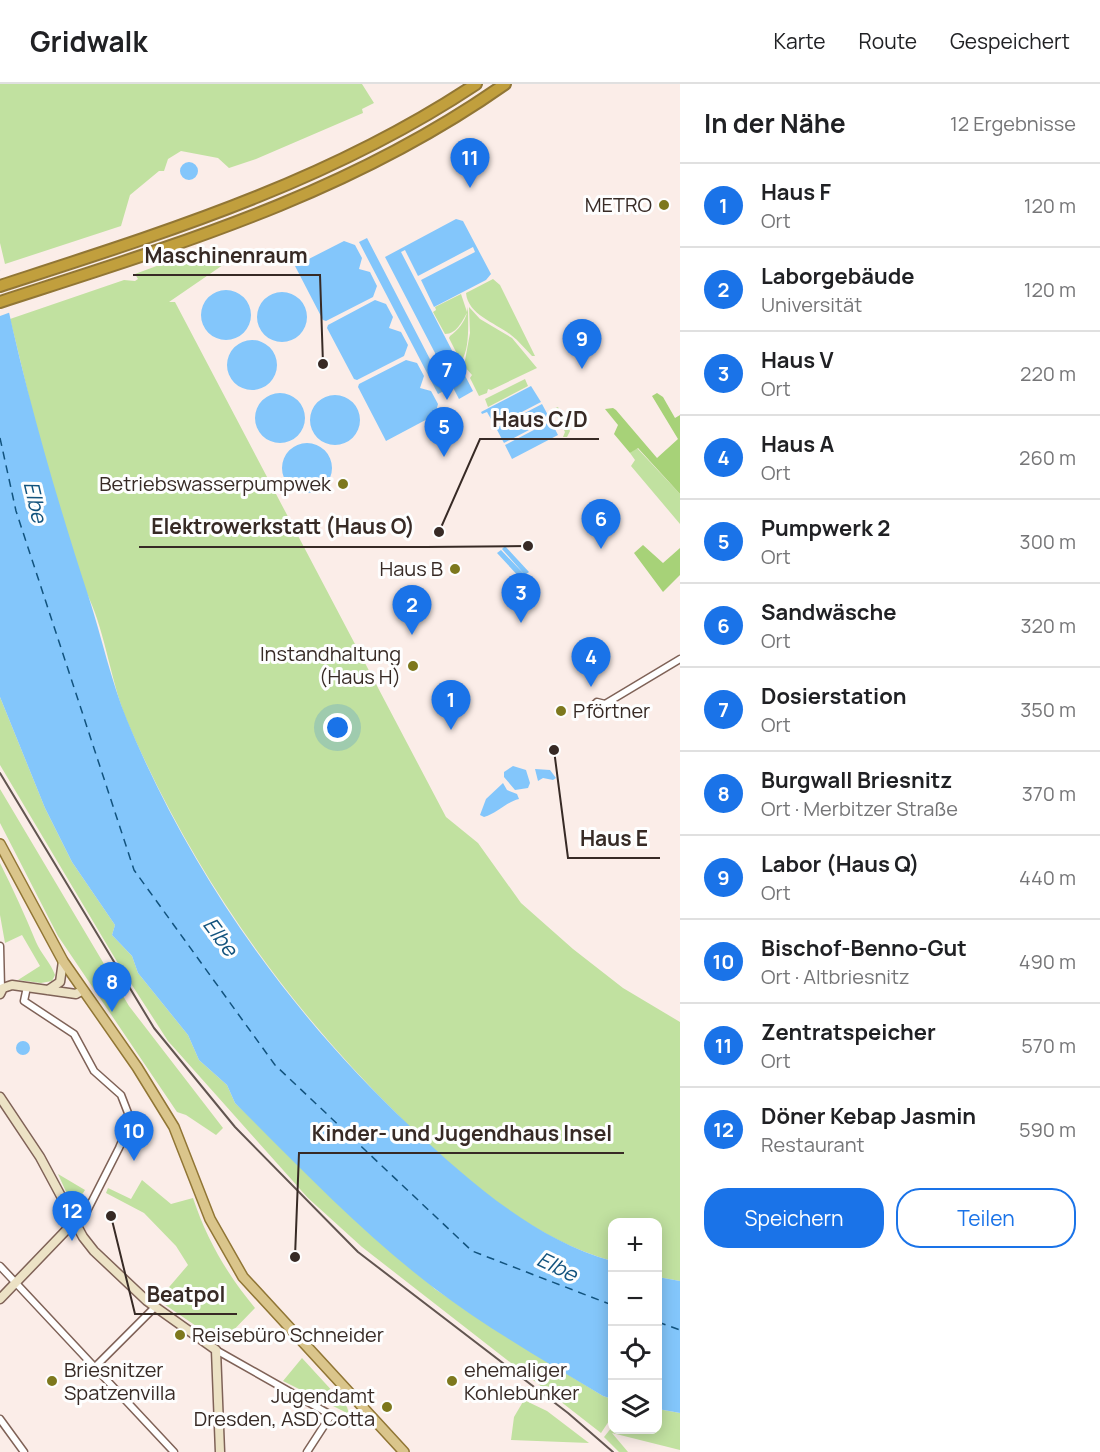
<!DOCTYPE html>
<html lang="de">
<meta charset="utf-8">
<style>
body{margin:0;font-family:Manrope,sans-serif;background:#f2f2f2;color:#202124}
.controls{position:absolute;right:18px;bottom:18px;display:grid;overflow:hidden;border-radius:12px;box-shadow:0 3px 15px #0003}
.controls button{width:54px;height:54px;display:grid;place-items:center;padding:0;border:0;border-bottom:2px solid #e0e0e0;background:#fff;color:#202124;font:30px sans-serif}
.you{position:absolute;left:338px;top:644px;width:21px;height:21px;margin:-15px;border:4px solid #fff;border-radius:50%;background:#1a73e8;box-shadow:0 0 0 9px #1a73e833}
.badge{display:grid;place-items:center;width:39px;height:39px;border-radius:50%;background:#1a73e8;color:#fff;font-size:20px;font-weight:700}
.pin{position:absolute;translate:-50% -50px;filter:drop-shadow(0 2px 3px #0008)}
.pin::after{content:'';position:absolute;top:32px;width:21px;height:18px;background:inherit;clip-path:polygon(0 0,100% 0,50% 100%)}
.list{margin:0;padding:0;list-style:none}
h2{display:flex;justify-content:space-between;align-items:center;height:78px;margin:0;padding:0 24px;font-size:26px}
h2 small{font-size:20px;font-weight:400;color:#757577}
.list li{display:grid;grid-template-columns:39px 1fr auto;gap:18px;align-items:center;box-sizing:border-box;height:84px;padding:0 24px;border-top:2px solid #e0e0e0}
.list b{display:block;font-size:22px;white-space:nowrap}
.list p{margin:0;font-size:20px;white-space:nowrap;color:#757577}
.list em{font-size:20px;font-style:normal;color:#757577}
.actions{display:flex;gap:12px;padding:18px 24px}
.actions a{flex:1;padding:14px 0;border:2px solid #1a73e8;border-radius:24px;text-align:center;font-size:21px;color:#1a73e8}
.actions .main{background:#1a73e8;color:#fff}
.icon{flex:none;width:33px;height:33px;fill:none;stroke:currentColor;stroke-width:2;stroke-linecap:round;stroke-linejoin:round}
.map{position:relative;flex:none;width:680px;height:1368px;overflow:hidden}
header{display:flex;align-items:center;gap:36px;box-sizing:border-box;height:84px;padding:0 30px;background:#fff;border-bottom:2px solid #e0e0e0}
header strong{font-size:28px}
nav{display:flex;gap:33px;margin-inline-start:auto;font-size:21px}
main{display:flex}
aside{flex:1;background:#fff}
.map>svg:first-child{display:block}
.green{fill:#c1e1a0}
.forest{fill:#a7d278}
.water{fill:#83c6fb}
.pier{fill:#fbede8}
.lines{fill:none;stroke-linecap:round;stroke-linejoin:round}
.ferry{stroke:#12537e;stroke-width:1.5;stroke-dasharray:8 6;stroke-linecap:butt}
.street-casing{stroke:#7f6257;stroke-width:9}
.secondary-casing{stroke:#7f6257;stroke-width:11}
.primary-casing{stroke:#917635;stroke-width:12}
.highway-casing{stroke:#917635;stroke-width:14}
.street{stroke:#fff;stroke-width:6}
.secondary{stroke:#ece2c5;stroke-width:8}
.primary{stroke:#dac58b;stroke-width:9}
.highway{stroke:#c19f3d;stroke-width:10}
.rail{stroke:#625550;stroke-width:2}
.poi-dot{fill:#7d781d;stroke:#fefefe;stroke-width:2}
.labels{text-anchor:middle;stroke-width:6;stroke-linejoin:round;paint-order:stroke}
.poi-label{font-size:20px;fill:#372a25;stroke:#fefefe;text-anchor:end}
.water-label{font-size:21px;font-style:italic;fill:#12537e;stroke:#fefefe}
.leader{fill:none;stroke:#372a25;stroke-width:2}
.callout-dot{fill:#372a25;stroke:#fefefe;stroke-width:2}
.callout-label{font-size:21px;text-anchor:middle;font-weight:bold;fill:#372a25;stroke:#fefefe;stroke-width:6;stroke-linejoin:round;paint-order:stroke}
</style>
<header>
<strong>Gridwalk</strong>
<nav><a>Karte</a><a>Route</a><a>Gespeichert</a></nav>
</header>
<main>
<div class="map">
<svg width="680" height="1368" viewBox="0 0 680 1368">
<rect width="100%" height="100%" fill="#fbede8"/>
<path class="green" d="M 0,0 L 362,0 L 374,19 L 362,25 L 363,29 L 256,75 L 229,84 L 218,74 L 181,67 L 168,75 L 164,87 L 159,87 L 130,111 L 121,142 L 5,180 L 0,159 Z
M 234,169 L 236,172 L 169,218 L 175,218 L 446,733 L 478,759 L 521,819 L 573,865 L 623,904 L 680,938 L 680,1197 L 658,1193 L 658,1138 L 612,1138 L 612,1177 C 530,1154 461,1093 401,1034 C 284,919 192,788 127,637 C 111,598 106,552 89,514 C 53,433 33,324 10,235 L 124,196 L 135,197 L 138,195 L 135,190 L 162,180 Z
M 493,195 L 500,201 L 535,272 L 532,272 C 525,265 519,257 511,251 C 496,239 468,231 466,209 Z
M 461,210 L 467,228 L 468,223 C 468,241 470,264 461,278 L 449,254 L 450,252 C 458,246 464,239 467,229 C 462,237 457,250 445,250 L 433,228 L 436,226 L 435,223 Z
M 469,223 L 480,235 L 512,254 L 537,284 L 491,306 L 488,305 L 487,309 L 479,312 L 470,294 L 472,291 L 464,282 L 470,249 Z
M 525,295 L 528,302 L 488,323 L 485,315 Z
M 558,323 L 570,347 L 567,353 L 563,353 L 565,348 L 553,325 Z
M 637,364 L 680,410 L 680,440 L 631,382 L 635,376 L 630,369 Z
M 0,613 L 45,724 L 72,778 L 115,841 L 112,851 L 132,872 L 138,889 L 188,951 L 199,976 L 227,1001 L 235,1019 L 435,1205 L 507,1253 L 603,1312 L 612,1315 L 612,1339 L 609,1337 L 601,1349 L 362,1163 L 308,1114 L 168,957 L 119,881 L 0,681 Z
M 0,705 L 129,922 L 223,1044 L 216,1051 L 186,1031 L 177,1028 L 58,852 L 0,739 Z
M 0,779 C 13,805 25,831 36,858 C 41,870 51,879 55,891 L 52,897 L 41,899 L 18,896 L 40,882 L 22,851 L 5,859 L 0,831 Z
M 58,1090 L 85,1106 L 76,1120 L 72,1121 Z
M 142,1096 L 171,1120 L 193,1114 C 207,1156 227,1190 255,1224 L 221,1259 L 158,1216 L 188,1181 L 176,1162 L 144,1129 L 106,1109 L 108,1104 L 131,1115 Z
M 302,1274 L 347,1323 L 349,1330 L 283,1297 Z
M 524,1316 L 547,1327 L 589,1359 L 511,1356 L 514,1333 Z
M 658,1325 L 680,1329 L 680,1366 L 612,1349 L 628,1368 L 619,1368 L 604,1353 L 612,1343 L 612,1346 L 658,1346 Z"/>
<path class="forest" d="M 657,309 L 663,313 L 675,334 L 680,331 L 680,410 L 638,364 L 630,369 L 614,350 L 618,341 L 605,325 L 613,324 L 616,326 L 657,374 L 678,355 L 652,312 Z
M 643,461 L 663,479 L 680,464 L 680,491 L 663,508 L 634,469 Z"/>
<path class="water" d="M180 87a9 9 0 1 1 18 0a9 9 0 1 1-18 0Z
M 456,135 L 463,137 L 491,190 L 486,196 L 434,223 L 421,196 L 475,168 L 473,163 L 418,192 L 405,166 L 401,168 L 473,307 L 459,315 L 385,173 Z
M 367,154 L 446,306 L 438,310 L 359,158 Z
M 344,157 L 355,161 L 362,174 L 359,185 L 370,188 L 377,202 L 373,213 L 326,237 L 323,236 L 295,182 Z
M 0,186 C 22,296 55,410 89,514 C 102,554 111,597 127,636 C 190,789 290,930 411,1043 C 470,1098 534,1155 612,1177 L 612,1315 L 603,1312 C 546,1278 487,1244 434,1204 C 362,1149 299,1083 235,1019 L 227,1001 L 199,976 L 188,951 L 138,889 L 132,872 L 112,851 L 115,841 L 72,778 L 45,724 L 0,613 Z
M201 231a25 25 0 1 1 50 0a25 25 0 1 1-50 0Z
M257 233a25 25 0 1 1 50 0a25 25 0 1 1-50 0Z
M 375,216 L 386,220 L 393,233 L 389,244 L 401,248 L 408,261 L 404,272 L 357,296 L 354,295 L 327,244 L 328,241 Z
M227 281a25 25 0 1 1 50 0a25 25 0 1 1-50 0Z
M 406,276 L 417,279 L 424,292 L 420,304 L 431,307 L 438,320 L 435,331 L 386,357 L 358,303 L 359,300 Z
M 531,302 L 541,318 L 495,342 L 487,328 L 482,330 L 481,328 Z
M255 334a25 25 0 1 1 50 0a25 25 0 1 1-50 0Z
M310 336a25 25 0 1 1 50 0a25 25 0 1 1-50 0Z
M 542,320 L 550,335 L 504,359 L 496,344 Z
M 551,337 L 558,351 L 512,375 L 505,361 Z
M282 384a25 25 0 1 1 50 0a25 25 0 1 1-50 0Z
M 505,462 L 529,488 L 525,491 L 502,465 Z
M 501,466 L 525,491 L 521,495 L 497,469 Z
M 513,682 L 526,686 L 530,699 L 528,704 L 515,706 L 504,693 L 504,688 Z
M 535,685 L 550,686 L 556,694 L 553,696 L 543,694 L 538,697 Z
M 503,699 L 507,706 L 517,710 L 519,715 C 506,718 498,729 484,733 L 480,731 L 486,715 Z
M16 964a7 7 0 1 1 14 0a7 7 0 1 1-14 0Z
M 658,1193 L 680,1197 L 680,1329 L 658,1325 Z"/>
<path class="pier" d="M 3,186 L 11,228 L 0,232 L 0,187 Z"/>
<g class="lines">
<path class="ferry" d="M 0,354 L 16,427 L 134,786 L 275,981 L 472,1167 L 612,1221
M 658,1238 L 680,1246"/>
<g class="street-casing">
<path id="street" d="M 605,620 L 605,629 L 599,631 L 594,629 L 593,622 L 597,618 L 605,620 L 680,575
M 0,862 L 1,904
M 27,903 L 24,917 L 74,950 L 94,987 L 121,1011 L 128,1029 L 125,1050 L 119,1064 L 85,1131 L 74,1138
M 0,1182 L 174,1368
M 216,1266 L 345,1339 L 356,1338 L 368,1329
M 95,1283 L 155,1223
M 0,1335 L 24,1368
M 307,1368 L 331,1331"/>
</g>
<g class="secondary-casing">
<path id="secondary" d="M 48,906 L 60,898 L 63,877
M 0,910 L 3,904 L 12,901 L 76,910 L 83,906
M 0,1013 L 40,1073 L 83,1153 L 94,1167 L 147,1217 L 216,1266 L 220,1368
M 0,1215 L 74,1138"/>
</g>
<g class="primary-casing">
<path id="primary" d="M 0,760 L 63,877 L 137,983 L 174,1043 L 210,1135 L 243,1193 L 404,1368"/>
</g>
<g class="highway-casing">
<path id="highway" d="M 0,202 C 166,148 329,98 476,0
M 0,218 C 179,160 349,110 505,0"/>
</g>
<use href="#street" class="street"/>
<use href="#secondary" class="secondary"/>
<use href="#primary" class="primary"/>
<use href="#highway" class="highway"/>
<path class="rail" d="M 0,689 L 154,944 L 235,1043 L 358,1168 L 568,1329 L 613,1368"/>
</g>
<g class="poi-dot">
<circle cx="664" cy="121" r="6"/>
<circle cx="343" cy="400" r="6"/>
<circle cx="455" cy="485" r="6"/>
<circle cx="413" cy="582" r="6"/>
<circle cx="561" cy="627" r="6"/>
<circle cx="180" cy="1251" r="6"/>
<circle cx="52" cy="1297" r="6"/>
<circle cx="452" cy="1297" r="6"/>
<circle cx="387" cy="1323" r="6"/>
</g>
<g class="labels">
<g class="poi-label">
<text x="652" y="128">METRO</text>
<text x="331" y="407">Betriebswasserpumpwek</text>
<text x="443" y="492">Haus B</text>
<text x="401" y="577">Instandhaltung<tspan x="401" dy="23">(Haus H)</tspan></text>
<text x="573" y="634" text-anchor="start">Pförtner</text>
<text x="192" y="1258" text-anchor="start">Reisebüro Schneider</text>
<text x="64" y="1293" text-anchor="start">Briesnitzer<tspan x="64" dy="23">Spatzenvilla</tspan></text>
<text x="464" y="1293" text-anchor="start">ehemaliger<tspan x="464" dy="23">Kohlebunker</tspan></text>
<text x="375" y="1319">Jugendamt<tspan x="375" dy="23">Dresden, ASD Cotta</tspan></text>
</g>
<g class="water-label">
<text transform="translate(35 418) rotate(77)" y="7">Elbe</text>
<text transform="translate(220 853) rotate(53)" y="7">Elbe</text>
<text transform="translate(557 1183) rotate(26)" y="7">Elbe</text>
</g>
</g>
<path class="leader" d="M323 280L320 191H133M439 448L480 355H599M528 462L426 463H139M554 666L568 774H660M295 1173L299 1069H624M111 1132L135 1230H237"/>
<g class="callout-dot">
<circle cx="323" cy="280" r="6"/>
<circle cx="439" cy="448" r="6"/>
<circle cx="528" cy="462" r="6"/>
<circle cx="554" cy="666" r="6"/>
<circle cx="295" cy="1173" r="6"/>
<circle cx="111" cy="1132" r="6"/>
</g>
<g class="callout-label">
<text x="226" y="179">Maschinenraum</text>
<text x="540" y="343">Haus C/D</text>
<text x="283" y="450">Elektrowerkstatt (Haus O)</text>
<text x="614" y="762">Haus E</text>
<text x="462" y="1057">Kinder- und Jugendhaus Insel</text>
<text x="186" y="1218">Beatpol</text>
</g>
</svg>
<div class="controls">
<button>+</button>
<button>−</button>
<button><svg class="icon" aria-label="locate" viewBox="0 0 24 24"><circle cx="12" cy="12" r="6"/><path d="M12 2v4M12 18v4M2 12h4M18 12h4"/></svg></button>
<button><svg class="icon" aria-label="layers" viewBox="0 0 24 24"><path d="M12 4l9 5-9 5-9-5zM3 14l9 5 9-5"/></svg></button>
</div>
<div class="you"></div>
<div class="pin badge" style="left:451px;top:646px">1</div>
<div class="pin badge" style="left:412px;top:551px">2</div>
<div class="pin badge" style="left:521px;top:539px">3</div>
<div class="pin badge" style="left:591px;top:603px">4</div>
<div class="pin badge" style="left:444px;top:373px">5</div>
<div class="pin badge" style="left:601px;top:465px">6</div>
<div class="pin badge" style="left:447px;top:316px">7</div>
<div class="pin badge" style="left:112px;top:928px">8</div>
<div class="pin badge" style="left:582px;top:285px">9</div>
<div class="pin badge" style="left:134px;top:1077px">10</div>
<div class="pin badge" style="left:470px;top:104px">11</div>
<div class="pin badge" style="left:72px;top:1157px">12</div>
</div>
<aside>
<h2>In der Nähe<small>12 Ergebnisse</small></h2>
<ul class="list">
<li><span class="badge">1</span><div><b>Haus F</b><p>Ort</p></div><em>120 m</em></li>
<li><span class="badge">2</span><div><b>Laborgebäude</b><p>Universität</p></div><em>120 m</em></li>
<li><span class="badge">3</span><div><b>Haus V</b><p>Ort</p></div><em>220 m</em></li>
<li><span class="badge">4</span><div><b>Haus A</b><p>Ort</p></div><em>260 m</em></li>
<li><span class="badge">5</span><div><b>Pumpwerk 2</b><p>Ort</p></div><em>300 m</em></li>
<li><span class="badge">6</span><div><b>Sandwäsche</b><p>Ort</p></div><em>320 m</em></li>
<li><span class="badge">7</span><div><b>Dosierstation</b><p>Ort</p></div><em>350 m</em></li>
<li><span class="badge">8</span><div><b>Burgwall Briesnitz</b><p>Ort · Merbitzer Straße</p></div><em>370 m</em></li>
<li><span class="badge">9</span><div><b>Labor (Haus Q)</b><p>Ort</p></div><em>440 m</em></li>
<li><span class="badge">10</span><div><b>Bischof-Benno-Gut</b><p>Ort · Altbriesnitz</p></div><em>490 m</em></li>
<li><span class="badge">11</span><div><b>Zentratspeicher</b><p>Ort</p></div><em>570 m</em></li>
<li><span class="badge">12</span><div><b>Döner Kebap Jasmin</b><p>Restaurant</p></div><em>590 m</em></li>
</ul>
<div class="actions"><a class="main">Speichern</a><a>Teilen</a></div>
</aside>
</main>
